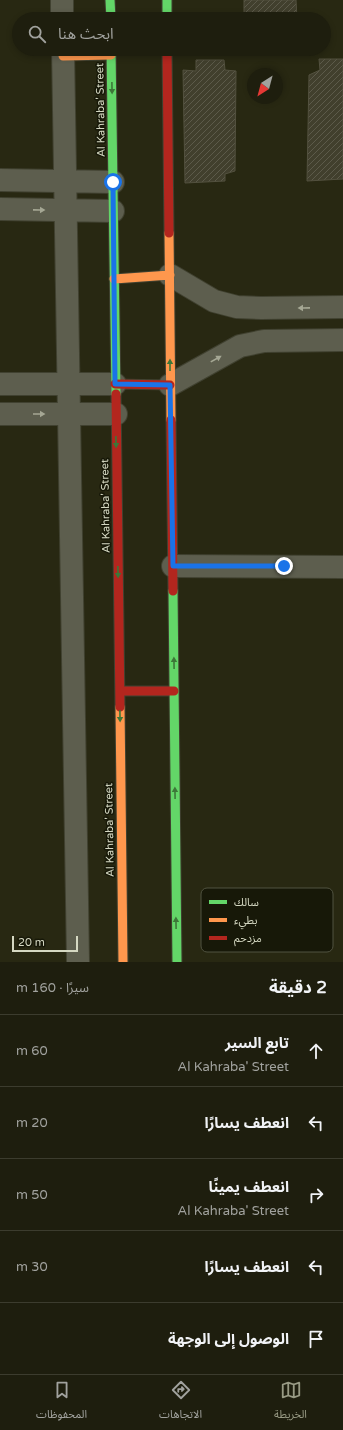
<!DOCTYPE html>
<html lang="ar">
<meta charset="utf-8">
<style>
body{margin:0;font-family:"Varela Round","Noto Sans Arabic",sans-serif;background:#262717;color:#f1f3f6;direction:rtl}
.compass{position:absolute;left:247px;top:68px;width:36px;height:36px;border-radius:50%;background:#1e1e0e;box-shadow:0 2px 6px #0003;rotate:216deg}
.scale{position:absolute;left:12px;bottom:10px;width:66px;box-sizing:border-box;padding-left:4px;border:2px solid #d5d8c2;border-top:0;font-size:11px;line-height:14px;white-space:nowrap;color:#d5d8c2;-webkit-text-stroke:3px #171808;paint-order:stroke}
.stop{position:absolute;width:12px;height:12px;margin:-9px;border:3px solid #1a73e8;border-radius:50%;background:#fff}
.stop.end{background:#1a73e8;border-color:#fff;box-shadow:0 1px 4px #0008}
.list{margin:0;padding:0;list-style:none}
h2{display:flex;justify-content:space-between;align-items:center;height:52px;margin:0;padding:0 16px;font-size:17px}
h2 small{font-size:13px;font-weight:400;color:#a1a29e}
.list li{display:grid;grid-template-columns:26px 1fr auto;gap:12px;align-items:center;box-sizing:border-box;height:72px;padding:0 16px;border-top:1px solid #3c3c2e}
.list b{display:block;font-size:15px;white-space:nowrap}
.list p{margin:0;font-size:13px;white-space:nowrap;color:#a1a29e}
.list em{font-size:13px;font-style:normal;color:#a1a29e}
.icon{flex:none;width:22px;height:22px;fill:none;stroke:currentColor;stroke-width:2;stroke-linecap:round;stroke-linejoin:round}
.map{position:relative;flex:none;width:343px;height:962px;overflow:hidden;direction:ltr}
.search{position:absolute;background:#1e1e0e;box-shadow:0 2px 6px #0003;left:12px;right:12px;top:12px;height:44px;display:flex;align-items:center;gap:10px;box-sizing:border-box;padding:0 14px;border-radius:22px;color:#a1a29e;font-size:15px}
.sheet{height:412px;background:#1e1e0e}
nav{display:flex;justify-content:space-around;align-items:center;box-sizing:border-box;height:56px;border-top:1px solid #3c3c2e;background:#1e1e0e;font-size:11px;color:#a1a29e}
nav a{display:grid;justify-items:center;gap:2px}
nav .on{color:#989a84}
.map>svg:first-child{display:block}
.building{fill:url(#building-hatch);stroke:#53513f}
.lines{fill:none;stroke-linecap:round;stroke-linejoin:round}
.street-casing{stroke:#404130;stroke-width:24}
.fast-casing{stroke:#404130;stroke-width:11}
.slow-casing{stroke:#404130;stroke-width:11}
.jam-casing{stroke:#404130;stroke-width:11}
.street{stroke:#5d5e4e;stroke-width:22}
.fast{stroke:#63d668;stroke-width:9}
.slow{stroke:#ff974d;stroke-width:9}
.jam{stroke:#b3261e;stroke-width:9}
.oneway{fill:#3d7738}
.oneway2{fill:#a5a794}
.route{stroke:#1a73e8;stroke-width:5}
.labels{text-anchor:middle;stroke-width:3;stroke-linejoin:round;paint-order:stroke}
.street-label{font-size:11px;fill:#d5d8c2;stroke:#171808}
.key{fill:#171808;stroke:#505240;stroke-width:1}
.key-label{font-size:11px;fill:#d5d8c2}
</style>
<div class="map">
<svg width="343" height="962" viewBox="0 0 343 962">
<defs>
<pattern id="building-hatch" width="6" height="6" patternUnits="userSpaceOnUse"><rect width="6" height="6" fill="#413f2d"/><path d="M-1 1l2-2M0 6l6-6M5 7l2-2" fill="none" stroke="#5c5a4a"/></pattern>
</defs>
<rect width="100%" height="100%" fill="#282812"/>
<path class="building" d="M 244,0 L 296,0 L 297,19 L 244,19 Z
M 319,59 L 343,59 L 343,179 L 307,181 L 309,75 L 320,70 Z
M 196,60 L 224,60 L 225,70 L 236,71 L 235,171 L 225,174 L 225,181 L 185,183 L 183,70 L 196,71 Z"/>
<g class="lines">
<g class="street-casing">
<path id="street" d="M 62,0 L 62,19
M 63,49 L 78,962
M 0,180 L 113,182
M 0,209 L 113,211
M 170,275 L 214,301 L 237,307 L 261,308 L 343,307
M 0,384 L 115,384
M 170,385 L 240,346 L 264,341 L 343,340
M 0,414 L 116,414
M 173,566 L 343,567"/>
</g>
<g class="fast-casing">
<path id="fast" d="M 110,0 L 111,19
M 167,0 L 167,19
M 111,49 L 116,394
M 173,591 L 177,962"/>
</g>
<g class="slow-casing">
<path id="slow" d="M 63,56 L 111,55
M 169,233 L 171,420
M 114,279 L 170,275
M 120,707 L 123,962"/>
</g>
<g class="jam-casing">
<path id="jam" d="M 167,49 L 169,233
M 115,384 L 170,385
M 116,394 L 120,707
M 171,420 L 173,591
M 120,691 L 174,691"/>
</g>
<use href="#street" class="street"/>
<use href="#fast" class="fast"/>
<use href="#slow" class="slow"/>
<use href="#jam" class="jam"/>
</g>
<defs><path id="oneway-solid" d="M-6-.8H1V-3.2L6.5 0L1 3.2V.8H-6Z"/></defs>
<g class="oneway">
<use href="#oneway-solid" transform="translate(112 88) rotate(89)"/>
<use href="#oneway-solid" transform="translate(170 365) rotate(-90)"/>
<use href="#oneway-solid" transform="translate(116 442) rotate(89)"/>
<use href="#oneway-solid" transform="translate(118 572) rotate(89)"/>
<use href="#oneway-solid" transform="translate(174 663) rotate(-91)"/>
<use href="#oneway-solid" transform="translate(120 716) rotate(89)"/>
<use href="#oneway-solid" transform="translate(175 793) rotate(-91)"/>
<use href="#oneway-solid" transform="translate(176 923) rotate(-91)"/>
</g>
<g class="oneway2">
<use href="#oneway-solid" transform="translate(39 210) rotate(1)"/>
<use href="#oneway-solid" transform="translate(304 308) rotate(179)"/>
<use href="#oneway-solid" transform="translate(216 359) rotate(-29)"/>
<use href="#oneway-solid" transform="translate(39 414)"/>
</g>
<g class="lines">
<path class="route" d="M 113,182 L 115,384 L 170,385 L 173,566 L 284,566"/>
</g>
<g class="labels">
<g class="street-label">
<text transform="translate(100 110) rotate(-91)" y="4">Al Kahraba' Street</text>
<text transform="translate(105 506) rotate(-91)" y="4">Al Kahraba' Street</text>
<text transform="translate(109 830) rotate(-91)" y="4">Al Kahraba' Street</text>
</g>
</g>
<rect x="201" y="888" width="132" height="64" rx="6" class="key"/>
<rect x="209" y="900" width="18" height="4" fill="#63d668"/>
<rect x="209" y="918" width="18" height="4" fill="#ff974d"/>
<rect x="209" y="936" width="18" height="4" fill="#b3261e"/>
<g class="key-label">
<text x="234" y="906">سالك</text>
<text x="234" y="924">بطيء</text>
<text x="234" y="942">مزدحم</text>
</g>
</svg>
<svg class="compass" viewBox="-18 -18 36 36"><path d="M0-13l5 13h-10z" fill="#e53935"/><path d="M0 13l5-13h-10z" fill="#a1a29e"/></svg>
<div class="scale">20 m</div>
<div class="stop" style="left:113px;top:182px"></div>
<div class="stop end" style="left:284px;top:566px"></div>
<div class="search"><svg class="icon" aria-label="search" viewBox="0 0 24 24"><circle cx="10" cy="10" r="6"/><path d="M15 15l6 6"/></svg>ابحث هنا</div>
</div>
<section class="sheet">
<h2>2 دقيقة<small>سيرًا · 160 m</small></h2>
<ul class="list">
<li><svg class="icon" aria-label="ahead" viewBox="0 0 24 24"><path d="M12 20V5M6 11l6-6 6 6"/></svg><div><b>تابع السير</b><p>Al Kahraba' Street</p></div><em>60 m</em></li>
<li><svg class="icon" aria-label="left" viewBox="0 0 24 24"><path d="M17 20v-9H6M10 6l-5 5 5 5"/></svg><div><b>انعطف يسارًا</b></div><em>20 m</em></li>
<li><svg class="icon" aria-label="right" viewBox="0 0 24 24"><path d="M7 20v-9h11M14 6l5 5-5 5"/></svg><div><b>انعطف يمينًا</b><p>Al Kahraba' Street</p></div><em>50 m</em></li>
<li><svg class="icon" aria-label="left" viewBox="0 0 24 24"><path d="M17 20v-9H6M10 6l-5 5 5 5"/></svg><div><b>انعطف يسارًا</b></div><em>30 m</em></li>
<li><svg class="icon" aria-label="arrive" viewBox="0 0 24 24"><path d="M6 21V4h12l-3 4 3 4H6"/></svg><div><b>الوصول إلى الوجهة</b></div></li>
</ul>
</section>
<nav>
<a class="on"><svg class="icon" aria-label="map" viewBox="0 0 24 24"><path d="M3 6l6-2 6 2 6-2v14l-6 2-6-2-6 2zM9 4v14M15 6v14"/></svg>الخريطة</a>
<a><svg class="icon" aria-label="directions" viewBox="0 0 24 24"><path d="M12 3l9 9-9 9-9-9zM9 14v-3h6M13 9l2 2-2 2"/></svg>الاتجاهات</a>
<a><svg class="icon" aria-label="saved" viewBox="0 0 24 24"><path d="M7 4h10v16l-5-4-5 4z"/></svg>المحفوظات</a>
</nav>
